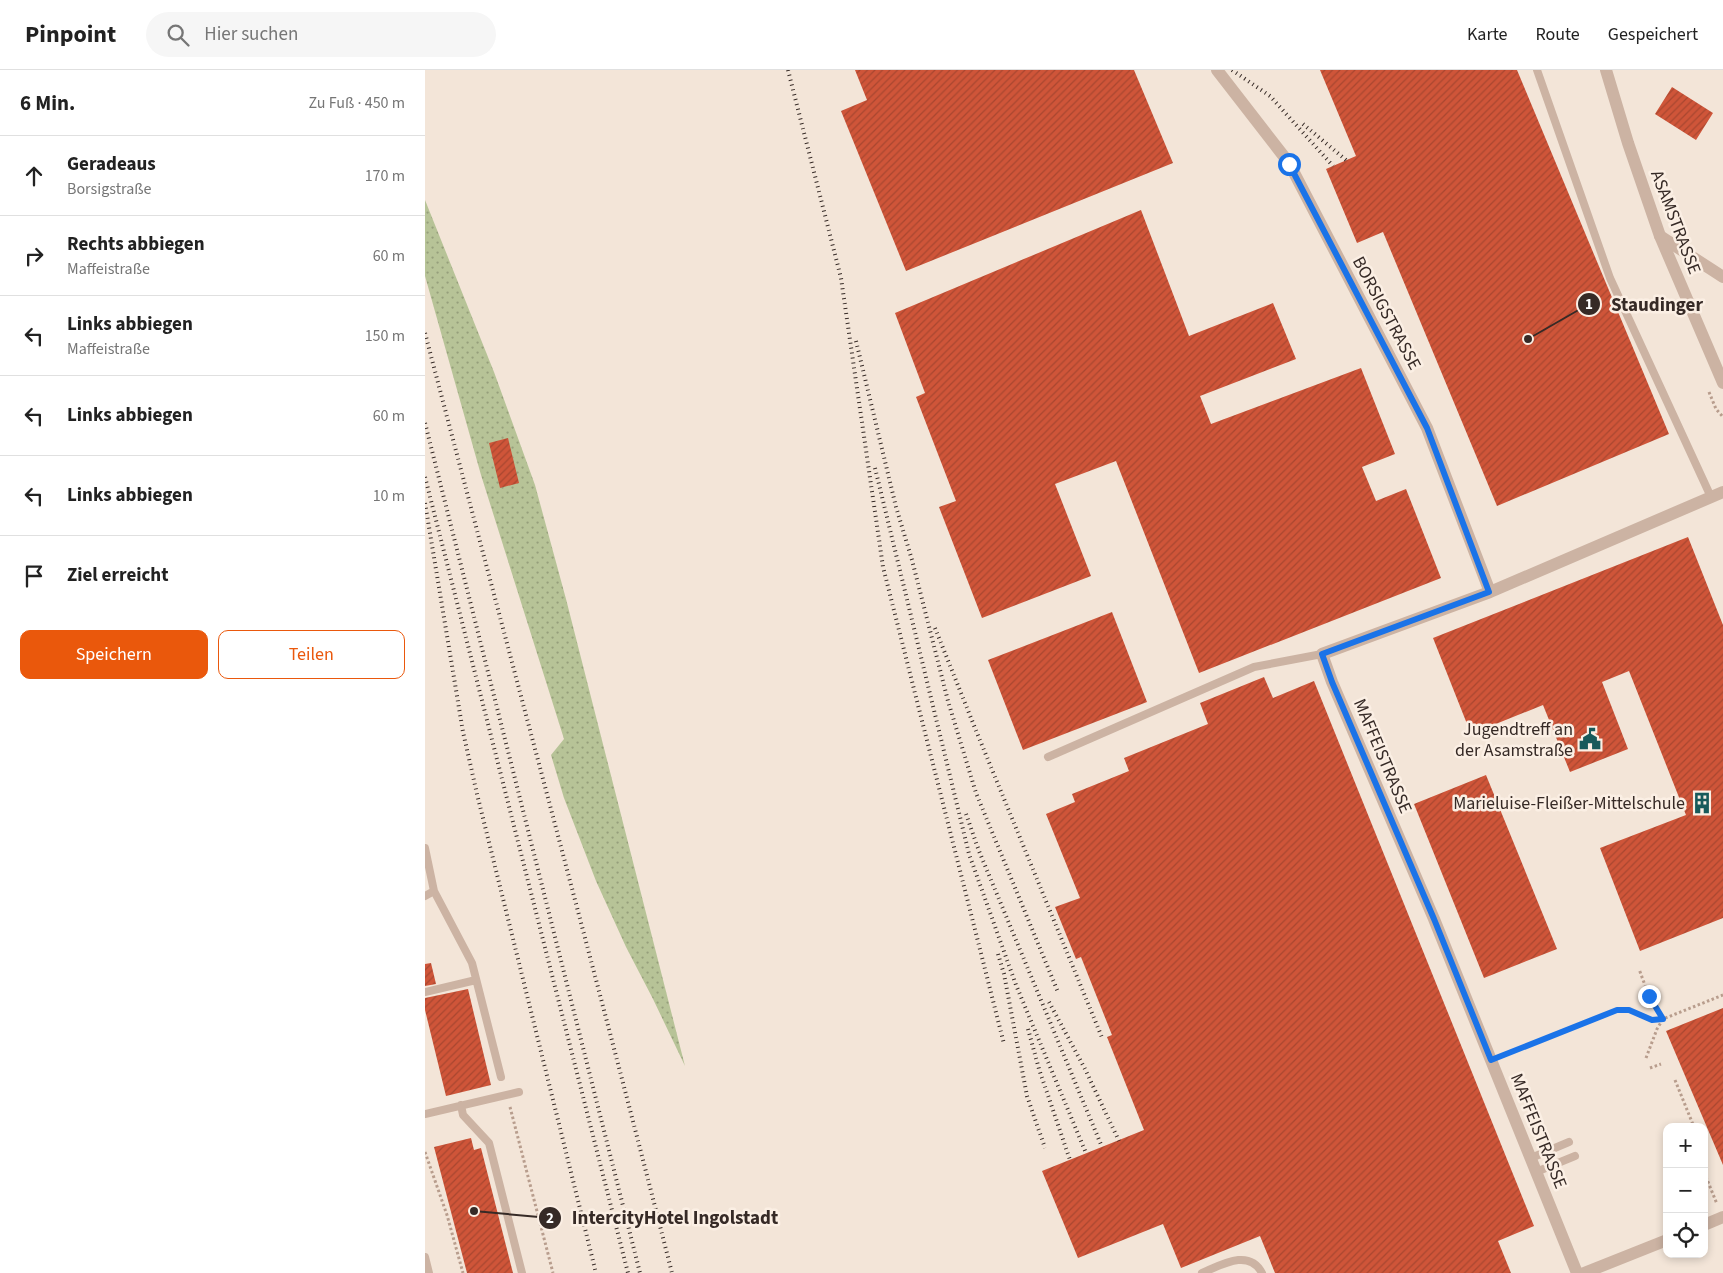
<!DOCTYPE html>
<html lang="de">
<meta charset="utf-8">
<style>
body{margin:0;font-family:"Source Sans 3",sans-serif;background:#f6f6f6;color:#222}
.controls{position:absolute;right:15px;bottom:15px;display:grid;overflow:hidden;border-radius:10px;box-shadow:0 2px 8px #0003}
.controls button{width:45px;height:45px;display:grid;place-items:center;padding:0;border:0;border-bottom:1px solid #e0e0e0;background:#fff;color:#222;font:25px sans-serif}
.stop{position:absolute;width:15px;height:15px;margin:-11px;border:4px solid #1a73e8;border-radius:50%;background:#fff}
.stop.end{background:#1a73e8;border-color:#fff;box-shadow:0 1px 5px #0008}
.list{margin:0;padding:0;list-style:none}
h2{display:flex;justify-content:space-between;align-items:center;height:65px;margin:0;padding:0 20px;font-size:21px}
h2 small{font-size:16px;font-weight:400;color:#767676}
.list li{display:grid;grid-template-columns:32px 1fr auto;gap:15px;align-items:center;box-sizing:border-box;height:80px;padding:0 20px;border-top:1px solid #e0e0e0}
.list b{display:block;font-size:19px;white-space:nowrap}
.list p{margin:0;font-size:16px;white-space:nowrap;color:#767676}
.list em{font-size:16px;font-style:normal;color:#767676}
.actions{display:flex;gap:10px;padding:15px 20px}
.actions a{flex:1;padding:11px 0;border:1px solid #ea580c;border-radius:10px;text-align:center;font-size:18px;color:#ea580c}
.actions .main{background:#ea580c;color:#fff}
.icon{flex:none;width:28px;height:28px;fill:none;stroke:currentColor;stroke-width:2;stroke-linecap:round;stroke-linejoin:round}
.map{position:relative;flex:none;width:1298px;height:1203px;overflow:hidden}
header{display:flex;align-items:center;gap:30px;box-sizing:border-box;height:70px;padding:0 25px;background:#fff;border-bottom:1px solid #e0e0e0}
header strong{font-size:24px}
nav{display:flex;gap:28px;margin-inline-start:auto;font-size:18px}
.search{width:350px;height:45px;background:#f6f6f6;display:flex;align-items:center;gap:12px;box-sizing:border-box;padding:0 18px;border-radius:28px;color:#767676;font-size:19px}
main{display:flex}
aside{flex:1;background:#fff}
.map>svg:first-child{display:block}
.grass{fill:url(#grass-dots)}
.building{fill:url(#building-hatch)}
.lines{fill:none;stroke-linecap:round;stroke-linejoin:round}
.path{stroke:#b89d8d;stroke-width:3;stroke-dasharray:2.5 2.5;stroke-linecap:butt}
.service{stroke:#ccb3a3;stroke-width:8}
.minor{stroke:#ccb3a3;stroke-width:12}
.tertiary{stroke:#ccb3a3;stroke-width:12}
.rail{stroke:#362a26;stroke-width:4;stroke-dasharray:1 4;stroke-linecap:butt}
.route{stroke:#1a73e8;stroke-width:6}
.labels{text-anchor:middle;stroke-width:5;stroke-linejoin:round;paint-order:stroke}
.street-label{font-size:18px;fill:#362a26;stroke:#fbefe4}
.poi-label{font-size:18px;fill:#362a26;stroke:#fbefe4;text-anchor:end}
.leader{fill:none;stroke:#362a26;stroke-width:2}
.callout-dot{fill:#362a26;stroke:#fbefe4;stroke-width:2}
.mark-label{font-size:15px;text-anchor:middle;font-weight:bold;fill:#fff}
.callout-label{font-size:19px;text-anchor:middle;font-weight:bold;fill:#362a26;stroke:#fbefe4;stroke-width:5;stroke-linejoin:round;paint-order:stroke}
</style>
<header>
<strong>Pinpoint</strong>
<div class="search"><svg class="icon" aria-label="search" viewBox="0 0 24 24"><circle cx="10" cy="10" r="6"/><path d="M15 15l6 6"/></svg>Hier suchen</div>
<nav><a>Karte</a><a>Route</a><a>Gespeichert</a></nav>
</header>
<main>
<aside>
<h2>6 Min.<small>Zu Fuß · 450 m</small></h2>
<ul class="list">
<li><svg class="icon" aria-label="ahead" viewBox="0 0 24 24"><path d="M12 20V5M6 11l6-6 6 6"/></svg><div><b>Geradeaus</b><p>Borsigstraße</p></div><em>170 m</em></li>
<li><svg class="icon" aria-label="right" viewBox="0 0 24 24"><path d="M7 20v-9h11M14 6l5 5-5 5"/></svg><div><b>Rechts abbiegen</b><p>Maffeistraße</p></div><em>60 m</em></li>
<li><svg class="icon" aria-label="left" viewBox="0 0 24 24"><path d="M17 20v-9H6M10 6l-5 5 5 5"/></svg><div><b>Links abbiegen</b><p>Maffeistraße</p></div><em>150 m</em></li>
<li><svg class="icon" aria-label="left" viewBox="0 0 24 24"><path d="M17 20v-9H6M10 6l-5 5 5 5"/></svg><div><b>Links abbiegen</b></div><em>60 m</em></li>
<li><svg class="icon" aria-label="left" viewBox="0 0 24 24"><path d="M17 20v-9H6M10 6l-5 5 5 5"/></svg><div><b>Links abbiegen</b></div><em>10 m</em></li>
<li><svg class="icon" aria-label="arrive" viewBox="0 0 24 24"><path d="M6 21V4h12l-3 4 3 4H6"/></svg><div><b>Ziel erreicht</b></div></li>
</ul>
<div class="actions"><a class="main">Speichern</a><a>Teilen</a></div>
</aside>
<div class="map">
<svg width="1298" height="1203" viewBox="0 0 1298 1203">
<defs>
<pattern id="grass-dots" width="8" height="8" patternUnits="userSpaceOnUse" patternTransform="scale(1.25)"><rect width="8" height="8" fill="#b7c397"/><path d="M2 2h.1M6 6h.1" fill="none" stroke="#969f7b" stroke-width="1.8" stroke-linecap="round"/></pattern>
<pattern id="building-hatch" width="6" height="6" patternUnits="userSpaceOnUse" patternTransform="scale(1.25)"><rect width="6" height="6" fill="#cf5539"/><path d="M-1 1l2-2M0 6l6-6M5 7l2-2" fill="none" stroke="#a94730"/></pattern>
</defs>
<rect width="100%" height="100%" fill="#f3e5d8"/>
<path class="grass" d="M 0,130 L 69,302 L 110,415 L 141,529 L 260,996 L 228,929 L 201,877 L 171,811 L 139,728 L 126,685 L 139,669 L 56,405 L 0,206 Z"/>
<path class="building" d="M 430,0 L 709,0 L 748,93 L 481,201 L 416,41 L 442,30 Z
M 895,0 L 1092,0 L 1244,364 L 1072,436 L 958,162 L 932,173 L 901,99 L 931,86 Z
M 1247,17 L 1288,43 L 1271,70 L 1230,44 Z
M 716,140 L 764,266 L 848,233 L 871,289 L 775,326 L 786,354 L 936,298 L 970,384 L 937,397 L 951,431 L 981,419 L 1016,508 L 774,603 L 691,391 L 630,414 L 666,506 L 557,548 L 514,437 L 531,431 L 491,327 L 500,323 L 470,243 Z
M 83,368 L 94,413 L 75,418 L 64,373 Z
M 1263,467 L 1298,555 L 1298,848 L 1215,881 L 1175,778 L 1261,745 L 1204,601 L 1177,612 L 1203,679 L 1145,702 L 1118,635 L 1046,664 L 1008,568 Z
M 687,542 L 722,632 L 598,680 L 563,590 Z
M 839,607 L 848,628 L 889,611 L 1109,1156 L 1073,1171 L 1086,1203 L 850,1203 L 835,1166 L 756,1198 L 738,1154 L 653,1188 L 617,1101 L 719,1060 L 682,967 L 687,965 L 656,887 L 651,889 L 630,837 L 655,828 L 621,744 L 650,732 L 647,724 L 704,701 L 699,688 L 783,654 L 775,633 Z
M 1061,705 L 1132,879 L 1059,908 L 989,734 Z
M 6,893 L 11,914 L 0,916 L 0,894 Z
M 43,919 L 66,1015 L 21,1026 L 0,940 L 0,928 Z
M 1298,938 L 1298,1095 L 1241,961 Z
M 46,1068 L 49,1080 L 56,1078 L 88,1203 L 42,1203 L 9,1077 Z"/>
<g class="lines">
<path class="path" d="M 1284,322 L 1291,339 L 1298,347
M 1079,985 L 1192,941 L 1204,941 L 1227,950 L 1238,949 L 1224,926 L 1214,899
M 1221,988 L 1232,959 L 1238,949 L 1298,925
M 1225,998 L 1236,994
M 1250,1010 L 1269,1057
M 85,1037 L 128,1203
M 0,1082 L 22,1145 L 38,1203
M 1279,1102 L 1292,1134"/>
<path class="service" d="M 1112,0 L 1185,208 L 1286,427
M 623,687 L 829,597 L 897,584
M 0,778 L 9,821 L 0,826
M 9,821 L 47,893 L 76,1007
M 0,922 L 51,910
M 36,1035 L 38,1045 L 64,1073 L 97,1203
M 0,1044 L 94,1022
M 1106,1088 L 1144,1072
M 1111,1102 L 1150,1086
M 0,1187 L 4,1203
M 777,1203 C 796,1195 824,1178 837,1203"/>
<path class="minor" d="M 792,0 L 864,93 L 1002,358 L 1065,522
M 1235,166 L 1298,207
M 1279,1155 L 1298,1147
M 1152,1203 L 1009,849 L 907,612 L 897,584 L 1065,522 L 1298,422
M 1159,1203 L 1242,1170"/>
<path class="tertiary" d="M 1181,0 L 1203,73 L 1235,166 L 1298,313"/>
<path class="rail" d="M 363,0 L 416,208 L 458,497 L 579,974
M 807,0 L 845,26 L 908,96
M 878,54 L 921,90
M 0,263 C 82,576 167,889 247,1203
M 431,271 L 471,437 L 487,490 L 523,631 L 551,723 L 633,922
M 0,353 L 215,1203
M 450,398 L 544,784 L 591,915 L 661,1083
M 0,407 L 203,1203
M 0,433 L 38,662 L 52,724 L 171,1203
M 510,558 L 552,663 L 678,970
M 541,744 L 554,781 L 677,1077
M 573,884 L 579,904 L 602,1026 L 620,1078
M 624,932 L 659,997 L 694,1071
M 603,959 L 614,999 L 645,1090"/>
</g>
<g class="lines">
<path class="route" d="M 864,94 L 1002,358 L 1064,522 L 897,584 L 907,612 L 1009,849 L 1066,990 L 1192,940 L 1204,940 L 1227,950 L 1238,949 L 1224,926"/>
</g>
<defs>
<g id="civic-bare" transform="scale(1.725)"><path d="M-.6-6.5H3V-4.5H.6V-3L4-1V1h2V6H-6V1h2V-1L-.6-3ZM-1.2 2.5V6h2.4V2.5Z" fill="#185a5b" stroke="#fbefe4" stroke-width="2.5" paint-order="stroke"/></g>
<g id="building-bare" transform="scale(1.725)"><path d="M-4-6H4V6H1V3H-1V6H-4ZM-2.5-4.3h1.7v1.8h-1.7ZM.8-4.3h1.7v1.8H.8ZM-2.5-1h1.7V.8h-1.7ZM.8-1h1.7V.8H.8Z" fill="#185a5b" stroke="#fbefe4" stroke-width="2.5" paint-order="stroke"/></g>
</defs>
<g fill-rule="evenodd">
<use href="#civic-bare" x="1165" y="669"/>
<use href="#building-bare" x="1277" y="733"/>
</g>
<g class="labels">
<g class="street-label">
<text transform="translate(1251 152) rotate(69)" y="6">ASAMSTRASSE</text>
<text transform="translate(962 243) rotate(62)" y="6">BORSIGSTRASSE</text>
<text transform="translate(958 686) rotate(67)" y="6">MAFFEISTRASSE</text>
<text transform="translate(1114 1061) rotate(68)" y="6">MAFFEISTRASSE</text>
</g>
<g class="poi-label">
<text x="1148" y="665">Jugendtreff an<tspan x="1148" dy="21">der Asamstraße</tspan></text>
<text x="1260" y="739">Marieluise-Fleißer-Mittelschule</text>
</g>
</g>
<path class="leader" d="M1103 269L1164 234M49 1141L125 1148"/>
<g class="callout-dot">
<circle cx="1103" cy="269" r="5"/>
<circle cx="49" cy="1141" r="5"/>
<circle cx="1164" cy="234" r="12"/>
<circle cx="125" cy="1148" r="12"/>
</g>
<g class="mark-label">
<text x="1164" y="239">1</text>
<text x="125" y="1153">2</text>
</g>
<g class="callout-label">
<text x="1232" y="241">Staudinger</text>
<text x="250" y="1154">IntercityHotel Ingolstadt</text>
</g>
</svg>
<div class="controls">
<button>+</button>
<button>−</button>
<button><svg class="icon" aria-label="locate" viewBox="0 0 24 24"><circle cx="12" cy="12" r="6"/><path d="M12 2v4M12 18v4M2 12h4M18 12h4"/></svg></button>
</div>
<div class="stop" style="left:864px;top:94px"></div>
<div class="stop end" style="left:1224px;top:926px"></div>
</div>
</main>
